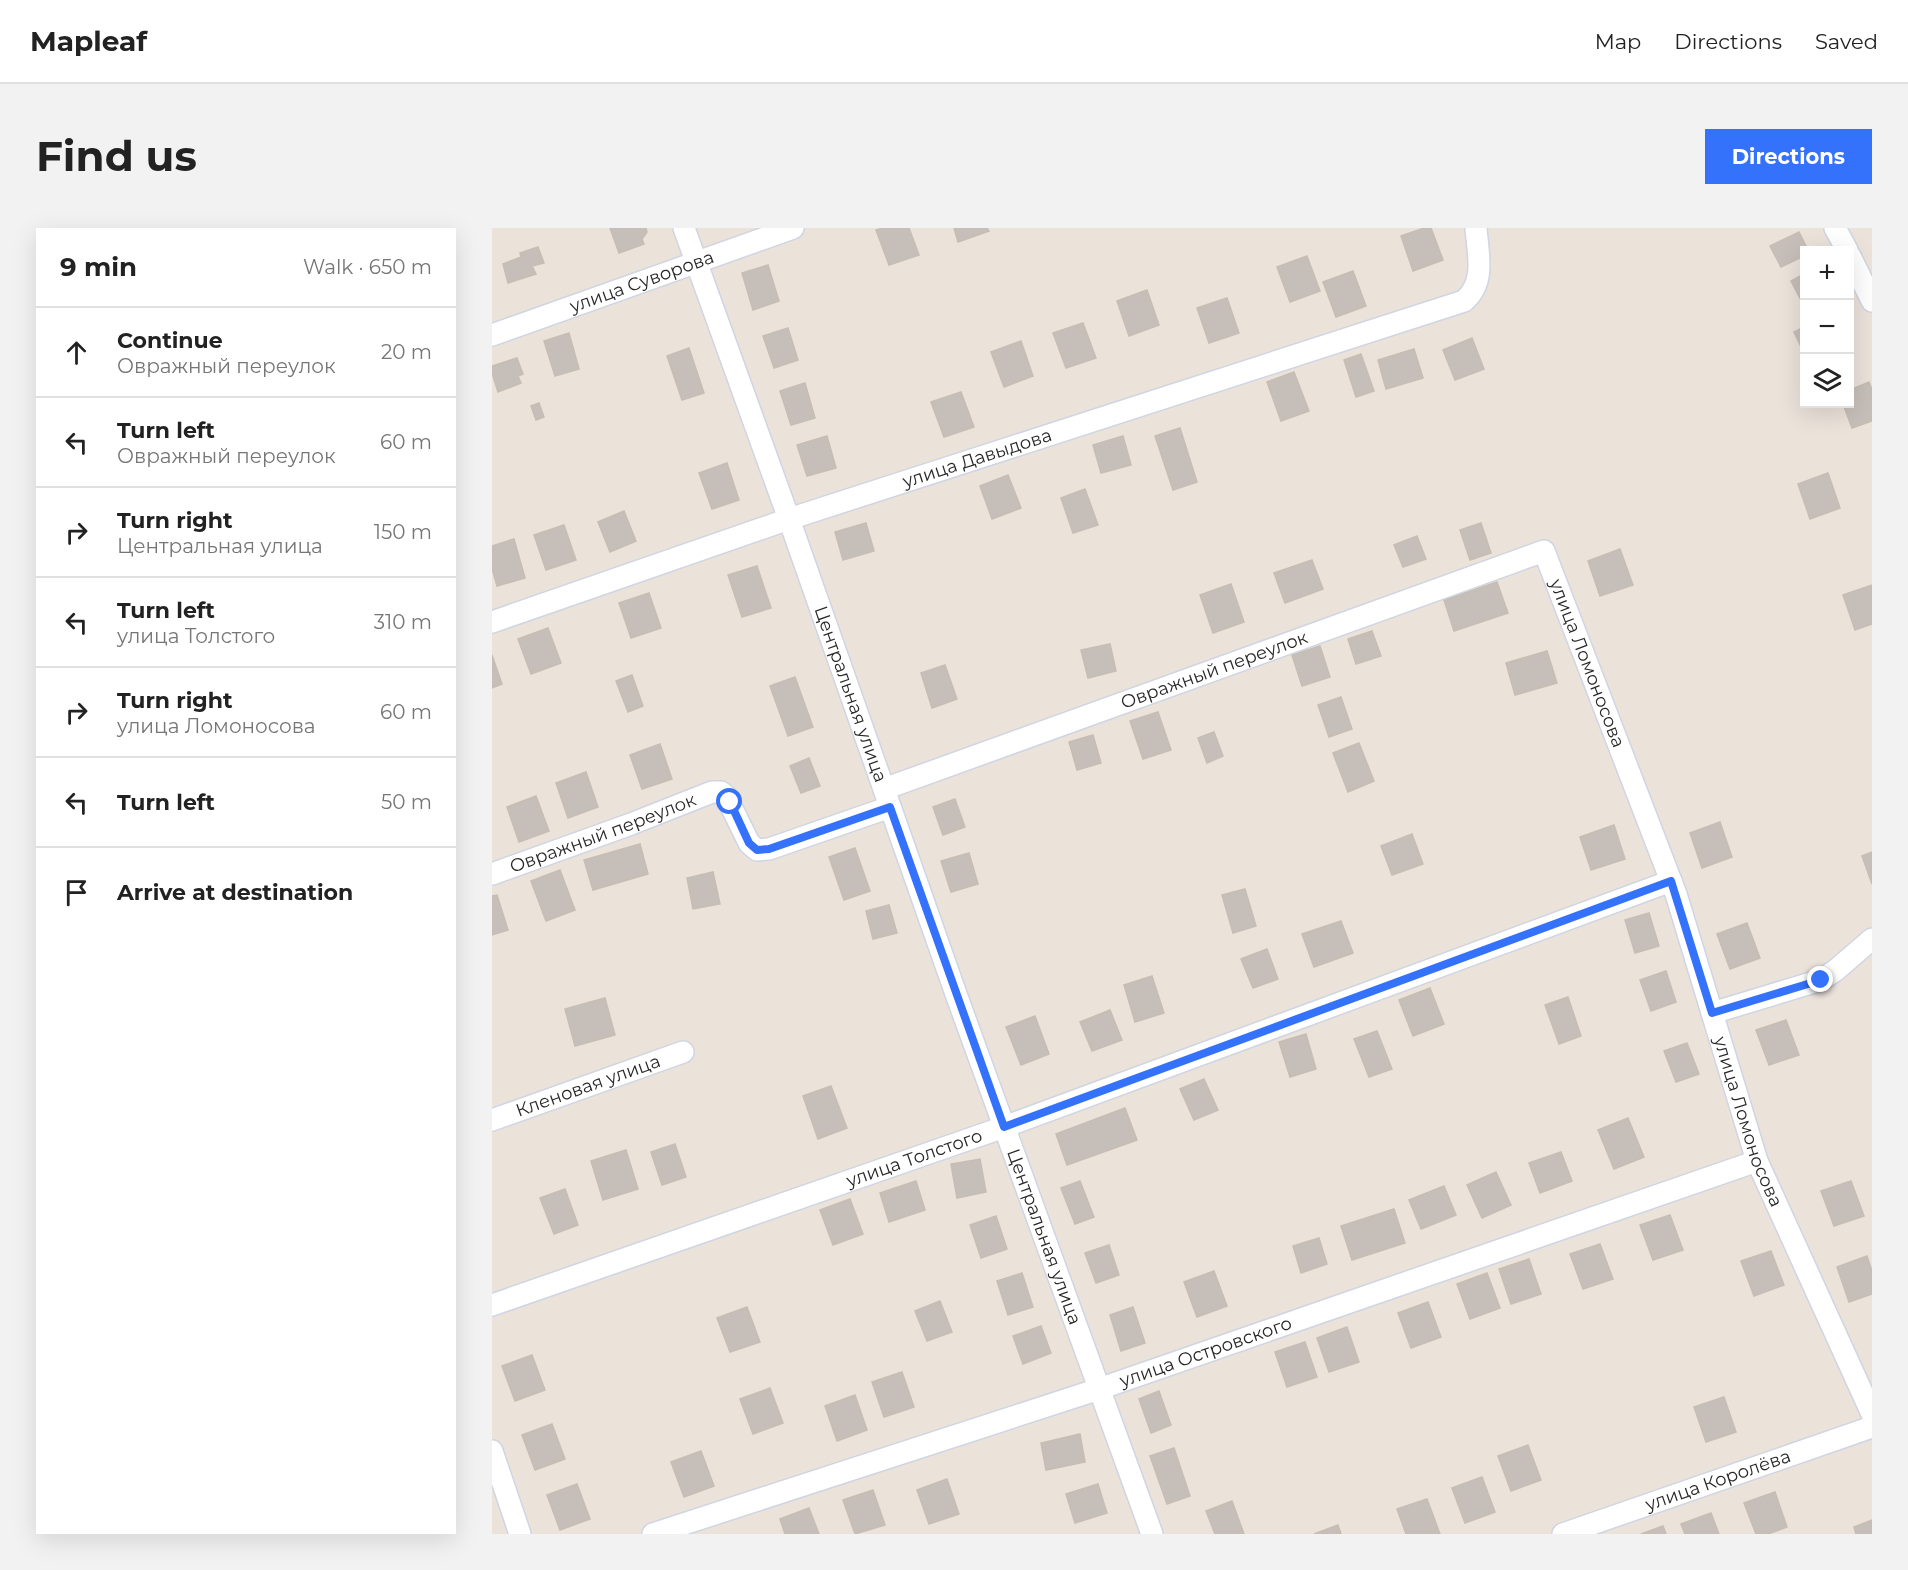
<!DOCTYPE html>
<meta charset="utf-8">
<style>
body{margin:0;font-family:Montserrat,sans-serif;background:#f2f2f2;color:#222}
.controls{position:absolute;right:18px;top:18px;display:grid;overflow:hidden;border-radius:0px;box-shadow:0 6px 24px #0002}
.controls button{width:54px;height:54px;display:grid;place-items:center;padding:0;border:0;border-bottom:2px solid #e0e0e0;background:#fff;color:#222;font:30px sans-serif}
.stop{position:absolute;width:18px;height:18px;margin:-14px;border:4px solid #3572fc;border-radius:50%;background:#fff}
.stop.end{background:#3572fc;border-color:#fff;box-shadow:0 2px 6px #0008}
.list{margin:0;padding:0;list-style:none}
h2{display:flex;justify-content:space-between;align-items:center;height:78px;margin:0;padding:0 24px;font-size:26px}
h2 small{font-size:20px;font-weight:400;color:#767676}
.list li{display:grid;grid-template-columns:39px 1fr auto;gap:18px;align-items:center;box-sizing:border-box;height:90px;padding:0 24px;border-top:2px solid #e0e0e0}
.list b{display:block;font-size:22px;white-space:nowrap}
.list p{margin:0;font-size:20px;white-space:nowrap;color:#767676}
.list em{font-size:20px;font-style:normal;color:#767676}
.icon{flex:none;width:33px;height:33px;fill:none;stroke:currentColor;stroke-width:2;stroke-linecap:round;stroke-linejoin:round}
.map{position:relative;flex:none;width:1380px;height:1306px;overflow:hidden;border-radius:0px}
header{display:flex;align-items:center;gap:36px;box-sizing:border-box;height:84px;padding:0 30px;background:#fff;border-bottom:2px solid #e0e0e0}
header strong{font-size:28px}
nav{display:flex;gap:33px;margin-inline-start:auto;font-size:21px}
.intro{display:flex;align-items:center;justify-content:space-between;box-sizing:border-box;height:144px;padding:0 36px}
h1{margin:0;font-size:42px}
.button{padding:15px 27px;border-radius:0px;background:#3572fc;color:#fff;font-size:21px;font-weight:700}
main{display:flex;gap:36px;padding:0 36px}
aside{flex:1;background:#fff;border-radius:0px;box-shadow:0 6px 24px #0002}
.map>svg:first-child{display:block}
.building{fill:#c6bfb9;stroke:#c6bdb3;stroke-width:1.5}
.lines{fill:none;stroke-linecap:round;stroke-linejoin:round}
.minor-casing{stroke:#cfd5e2;stroke-width:24}
.minor{stroke:#fff;stroke-width:21}
.route{stroke:#3572fc;stroke-width:8}
.labels{text-anchor:middle;stroke-width:5;stroke-linejoin:round;paint-order:stroke}
.street-label{font-size:18px;fill:#282828;stroke:#fff}
</style>
<header>
<strong>Mapleaf</strong>
<nav><a>Map</a><a>Directions</a><a>Saved</a></nav>
</header>
<div class="intro"><h1>Find us</h1><a class="button">Directions</a></div>
<main>
<aside>
<h2>9 min<small>Walk · 650 m</small></h2>
<ul class="list">
<li><svg class="icon" aria-label="ahead" viewBox="0 0 24 24"><path d="M12 20V5M6 11l6-6 6 6"/></svg><div><b>Continue</b><p>Овражный переулок</p></div><em>20 m</em></li>
<li><svg class="icon" aria-label="left" viewBox="0 0 24 24"><path d="M17 20v-9H6M10 6l-5 5 5 5"/></svg><div><b>Turn left</b><p>Овражный переулок</p></div><em>60 m</em></li>
<li><svg class="icon" aria-label="right" viewBox="0 0 24 24"><path d="M7 20v-9h11M14 6l5 5-5 5"/></svg><div><b>Turn right</b><p>Центральная улица</p></div><em>150 m</em></li>
<li><svg class="icon" aria-label="left" viewBox="0 0 24 24"><path d="M17 20v-9H6M10 6l-5 5 5 5"/></svg><div><b>Turn left</b><p>улица Толстого</p></div><em>310 m</em></li>
<li><svg class="icon" aria-label="right" viewBox="0 0 24 24"><path d="M7 20v-9h11M14 6l5 5-5 5"/></svg><div><b>Turn right</b><p>улица Ломоносова</p></div><em>60 m</em></li>
<li><svg class="icon" aria-label="left" viewBox="0 0 24 24"><path d="M17 20v-9H6M10 6l-5 5 5 5"/></svg><div><b>Turn left</b></div><em>50 m</em></li>
<li><svg class="icon" aria-label="arrive" viewBox="0 0 24 24"><path d="M6 21V4h12l-3 4 3 4H6"/></svg><div><b>Arrive at destination</b></div></li>
</ul>
</aside>
<div class="map">
<svg width="1380" height="1306" viewBox="0 0 1380 1306">
<rect width="100%" height="100%" fill="#ebe2da"/>
<path class="building" d="M 118,0 L 154,0 L 155,4 L 150,11 L 152,16 L 127,25 Z
M 391,0 L 417,0 L 427,27 L 397,37 L 384,2 Z
M 462,0 L 495,0 L 497,3 L 466,14 Z
M 932,0 L 939,0 L 951,32 L 921,43 L 909,8 Z
M 1307,4 L 1316,22 L 1312,22 L 1312,28 L 1289,39 L 1278,18 Z
M 46,19 L 52,35 L 40,38 L 44,46 L 16,55 L 11,36 L 29,29 L 28,25 Z
M 815,28 L 828,63 L 798,74 L 785,39 Z
M 276,37 L 287,73 L 261,82 L 250,45 Z
M 861,43 L 874,78 L 844,89 L 831,54 Z
M 1312,46 L 1312,73 L 1310,74 L 1299,53 Z
M 655,62 L 667,97 L 637,108 L 625,73 Z
M 735,70 L 747,105 L 717,115 L 705,80 Z
M 591,95 L 604,130 L 574,140 L 561,105 Z
M 1312,99 L 1312,125 L 1302,104 Z
M 296,100 L 306,132 L 282,140 L 271,108 Z
M 77,105 L 87,141 L 63,148 L 52,113 Z
M 980,110 L 992,141 L 963,152 L 951,122 Z
M 529,113 L 541,148 L 512,159 L 499,124 Z
M 197,120 L 212,165 L 190,172 L 175,128 Z
M 922,121 L 931,150 L 894,161 L 886,132 Z
M 869,126 L 882,163 L 864,169 L 852,132 Z
M 25,130 L 31,146 L 26,148 L 29,155 L 6,164 L 0,145 L 0,138 Z
M 802,144 L 817,183 L 789,193 L 775,154 Z
M 1377,154 L 1380,162 L 1380,193 L 1360,200 L 1351,176 L 1358,176 L 1358,162 Z
M 313,155 L 323,190 L 299,197 L 288,163 Z
M 469,164 L 482,199 L 452,209 L 439,174 Z
M 47,175 L 52,189 L 44,192 L 39,178 Z
M 688,200 L 705,254 L 681,262 L 663,208 Z
M 335,208 L 344,240 L 315,248 L 305,217 Z
M 631,208 L 639,237 L 609,245 L 601,217 Z
M 235,235 L 247,272 L 220,281 L 207,245 Z
M 1336,245 L 1348,280 L 1318,291 L 1306,256 Z
M 516,247 L 529,280 L 500,291 L 488,258 Z
M 593,261 L 606,297 L 581,305 L 569,270 Z
M 132,283 L 144,313 L 118,324 L 106,294 Z
M 374,295 L 382,323 L 351,332 L 343,304 Z
M 989,295 L 999,325 L 978,332 L 968,302 Z
M 72,297 L 84,332 L 54,342 L 42,307 Z
M 925,308 L 934,331 L 911,339 L 902,317 Z
M 22,311 L 33,350 L 5,358 L 0,340 L 0,318 Z
M 1128,321 L 1141,357 L 1108,368 L 1096,333 Z
M 820,332 L 831,361 L 793,375 L 782,345 Z
M 265,338 L 279,380 L 250,389 L 236,347 Z
M 1005,354 L 1016,385 L 962,403 L 952,372 Z
M 739,356 L 752,394 L 721,405 L 708,367 Z
M 1380,357 L 1380,396 L 1363,402 L 1351,367 Z
M 157,365 L 169,400 L 139,410 L 127,375 Z
M 56,400 L 69,435 L 39,446 L 26,411 Z
M 880,403 L 889,428 L 864,436 L 856,411 Z
M 618,416 L 624,443 L 596,450 L 589,422 Z
M 828,418 L 838,449 L 810,458 L 800,427 Z
M 1055,423 L 1065,455 L 1023,467 L 1014,435 Z
M 0,427 L 10,456 L 0,460 Z
M 453,437 L 465,471 L 440,480 L 429,445 Z
M 140,447 L 151,478 L 136,484 L 124,453 Z
M 303,449 L 321,499 L 296,508 L 278,458 Z
M 849,469 L 860,501 L 837,509 L 826,477 Z
M 666,484 L 679,522 L 651,531 L 638,493 Z
M 722,504 L 731,528 L 715,535 L 706,510 Z
M 601,507 L 609,535 L 585,542 L 577,514 Z
M 867,515 L 882,553 L 856,564 L 841,525 Z
M 168,516 L 180,551 L 150,561 L 138,527 Z
M 317,530 L 328,558 L 309,565 L 298,538 Z
M 94,544 L 106,579 L 76,590 L 64,555 Z
M 44,568 L 57,603 L 27,614 L 15,579 Z
M 463,571 L 473,599 L 451,607 L 441,579 Z
M 1228,594 L 1240,629 L 1210,640 L 1198,605 Z
M 1122,597 L 1133,631 L 1099,642 L 1088,609 Z
M 920,606 L 931,636 L 900,647 L 889,618 Z
M 148,616 L 156,646 L 101,662 L 92,632 Z
M 363,620 L 378,663 L 352,672 L 337,629 Z
M 1380,624 L 1380,656 L 1370,628 Z
M 477,625 L 486,656 L 459,664 L 449,633 Z
M 68,642 L 83,682 L 54,693 L 39,653 Z
M 221,644 L 228,676 L 201,681 L 195,650 Z
M 753,661 L 764,698 L 741,705 L 730,667 Z
M 5,667 L 16,702 L 0,707 L 0,668 Z
M 397,677 L 405,705 L 381,711 L 374,683 Z
M 1157,685 L 1167,718 L 1143,725 L 1133,692 Z
M 849,693 L 861,725 L 822,739 L 810,706 Z
M 1255,695 L 1268,730 L 1238,741 L 1225,706 Z
M 775,721 L 786,751 L 761,760 L 749,731 Z
M 1174,743 L 1184,774 L 1159,783 L 1148,752 Z
M 660,748 L 672,785 L 643,794 L 632,757 Z
M 938,760 L 952,796 L 921,808 L 907,772 Z
M 1076,769 L 1089,808 L 1067,816 L 1053,777 Z
M 113,770 L 123,807 L 83,818 L 73,781 Z
M 618,782 L 630,812 L 600,823 L 588,794 Z
M 543,788 L 557,826 L 529,837 L 514,799 Z
M 1294,792 L 1307,827 L 1277,837 L 1264,802 Z
M 885,803 L 900,841 L 877,849 L 862,811 Z
M 814,806 L 824,841 L 798,849 L 787,814 Z
M 1195,815 L 1207,846 L 1184,854 L 1172,823 Z
M 712,851 L 726,882 L 702,892 L 688,861 Z
M 339,858 L 355,900 L 326,911 L 311,868 Z
M 633,880 L 645,912 L 575,937 L 564,906 Z
M 1136,890 L 1152,929 L 1122,941 L 1106,902 Z
M 183,916 L 194,949 L 170,957 L 159,924 Z
M 134,922 L 146,961 L 111,972 L 99,933 Z
M 1069,924 L 1080,953 L 1048,965 L 1037,935 Z
M 488,931 L 494,964 L 465,970 L 459,936 Z
M 1004,944 L 1019,977 L 990,990 L 975,957 Z
M 424,953 L 433,982 L 397,994 L 388,965 Z
M 588,953 L 602,989 L 583,996 L 569,960 Z
M 1359,953 L 1372,988 L 1342,998 L 1329,963 Z
M 952,958 L 964,987 L 929,1001 L 917,972 Z
M 73,961 L 86,997 L 62,1006 L 48,970 Z
M 358,971 L 371,1006 L 341,1017 L 328,982 Z
M 902,981 L 913,1015 L 860,1032 L 849,998 Z
M 1178,987 L 1191,1022 L 1161,1032 L 1148,997 Z
M 504,988 L 515,1021 L 489,1030 L 478,997 Z
M 827,1010 L 835,1036 L 809,1045 L 801,1018 Z
M 1108,1016 L 1121,1051 L 1091,1061 L 1078,1026 Z
M 617,1017 L 627,1047 L 604,1055 L 593,1025 Z
M 1279,1023 L 1292,1057 L 1262,1068 L 1249,1033 Z
M 1375,1028 L 1380,1043 L 1380,1066 L 1357,1074 L 1345,1039 Z
M 1037,1031 L 1049,1066 L 1019,1076 L 1007,1041 Z
M 722,1043 L 735,1078 L 705,1089 L 692,1054 Z
M 530,1045 L 541,1079 L 516,1087 L 505,1053 Z
M 995,1045 L 1008,1080 L 978,1091 L 965,1056 Z
M 448,1073 L 460,1104 L 435,1113 L 423,1083 Z
M 936,1074 L 949,1109 L 919,1120 L 906,1085 Z
M 255,1079 L 268,1114 L 238,1124 L 225,1090 Z
M 641,1079 L 653,1115 L 629,1123 L 618,1087 Z
M 549,1098 L 559,1125 L 531,1136 L 521,1108 Z
M 855,1099 L 867,1134 L 837,1144 L 825,1110 Z
M 813,1114 L 825,1149 L 795,1159 L 783,1124 Z
M 40,1127 L 53,1162 L 23,1173 L 10,1138 Z
M 410,1144 L 422,1179 L 392,1189 L 380,1154 Z
M 278,1160 L 291,1195 L 261,1206 L 248,1171 Z
M 667,1163 L 679,1197 L 659,1205 L 647,1171 Z
M 363,1167 L 375,1202 L 345,1213 L 333,1178 Z
M 1232,1169 L 1244,1204 L 1214,1214 L 1202,1179 Z
M 60,1196 L 73,1231 L 43,1242 L 30,1207 Z
M 588,1206 L 593,1234 L 554,1242 L 549,1215 Z
M 1036,1217 L 1049,1252 L 1019,1263 L 1006,1228 Z
M 682,1220 L 698,1268 L 675,1276 L 658,1228 Z
M 209,1223 L 222,1258 L 192,1269 L 179,1234 Z
M 990,1249 L 1003,1284 L 973,1295 L 960,1260 Z
M 455,1251 L 467,1286 L 437,1296 L 425,1262 Z
M 85,1256 L 98,1291 L 68,1302 L 55,1267 Z
M 606,1256 L 615,1285 L 583,1295 L 574,1266 Z
M 381,1262 L 393,1297 L 363,1306 L 351,1272 Z
M 1283,1264 L 1295,1299 L 1276,1306 L 1264,1306 L 1252,1275 Z
M 935,1271 L 948,1306 L 914,1306 L 905,1281 Z
M 740,1273 L 752,1306 L 723,1306 L 714,1283 Z
M 317,1280 L 327,1306 L 293,1306 L 288,1291 Z
M 1219,1285 L 1227,1306 L 1193,1306 L 1189,1296 Z
M 1380,1292 L 1380,1306 L 1364,1306 L 1362,1299 Z
M 846,1297 L 849,1306 L 822,1306 Z
M 1171,1298 L 1174,1306 L 1149,1306 Z"/>
<g class="lines">
<g class="minor-casing">
<g id="minor">
<path id="s1" d="M 192,0 L 297,291 L 464,766 L 660,1306"/>
<path d="M 1343,0 L 1355,22"/>
<path d="M 1358,28 L 1380,73"/>
<path id="s2" d="M 0,107 L 301,0"/>
<path id="s3" d="M 0,394 L 297,291 L 972,73 C 994,54 986,27 984,0"/>
<path id="s4" d="M 392,561 L 1052,323 L 1184,666 L 1265,933 L 1380,1186"/>
<path id="s5" d="M 0,646 L 139,596 L 220,564 L 229,564 L 234,568 L 257,615 L 265,622 L 277,621 L 398,579"/>
<path d="M 1220,785 L 1329,752 L 1344,742 L 1380,711"/>
<path id="s6" d="M 0,892 L 191,824"/>
<path id="s7" d="M 0,1077 L 512,899 L 1179,653"/>
<path d="M 0,1223 L 28,1306"/>
<path id="s8" d="M 161,1306 L 607,1161 L 1265,933"/>
<path id="s9" d="M 1071,1306 L 1380,1199"/>
</g>
</g>
<use href="#minor" class="minor"/>
</g>
<g class="lines">
<path class="route" d="M 238,574 L 257,615 L 265,622 L 277,621 L 398,579 L 512,899 L 1179,653 L 1220,785 L 1329,752"/>
</g>
<g class="labels">
<g class="street-label">
<text dy="6" stroke="none"><textPath href="#s2" startOffset="159">улица Суворова</textPath></text>
<text dy="6" stroke="none"><textPath href="#s3" startOffset="512">улица Давыдова</textPath></text>
<text dy="6" stroke="none"><textPath href="#s4" startOffset="822">улица Ломоносова</textPath></text>
<text dy="6" stroke="none"><textPath href="#s4" startOffset="351">Овражный переулок</textPath></text>
<text dy="6" stroke="none"><textPath href="#s1" startOffset="495">Центральная улица</textPath></text>
<text dy="6" stroke="none"><textPath href="#s5" startOffset="118">Овражный переулок</textPath></text>
<text dy="6" stroke="none"><textPath href="#s6" startOffset="102">Кленовая улица</textPath></text>
<text dy="6" stroke="none"><textPath href="#s4" startOffset="1308">улица Ломоносова</textPath></text>
<text dy="6" stroke="none"><textPath href="#s7" startOffset="447">улица Толстого</textPath></text>
<text dy="6" stroke="none"><textPath href="#s1" startOffset="1071">Центральная улица</textPath></text>
<text dy="6" stroke="none"><textPath href="#s8" startOffset="582">улица Островского</textPath></text>
<text dy="6" stroke="none"><textPath href="#s9" startOffset="164">улица Королёва</textPath></text>
</g>
</g>
</svg>
<div class="controls">
<button>+</button>
<button>−</button>
<button><svg class="icon" aria-label="layers" viewBox="0 0 24 24"><path d="M12 4l9 5-9 5-9-5zM3 14l9 5 9-5"/></svg></button>
</div>
<div class="stop" style="left:238px;top:574px"></div>
<div class="stop end" style="left:1329px;top:752px"></div>
</div>
</main>
